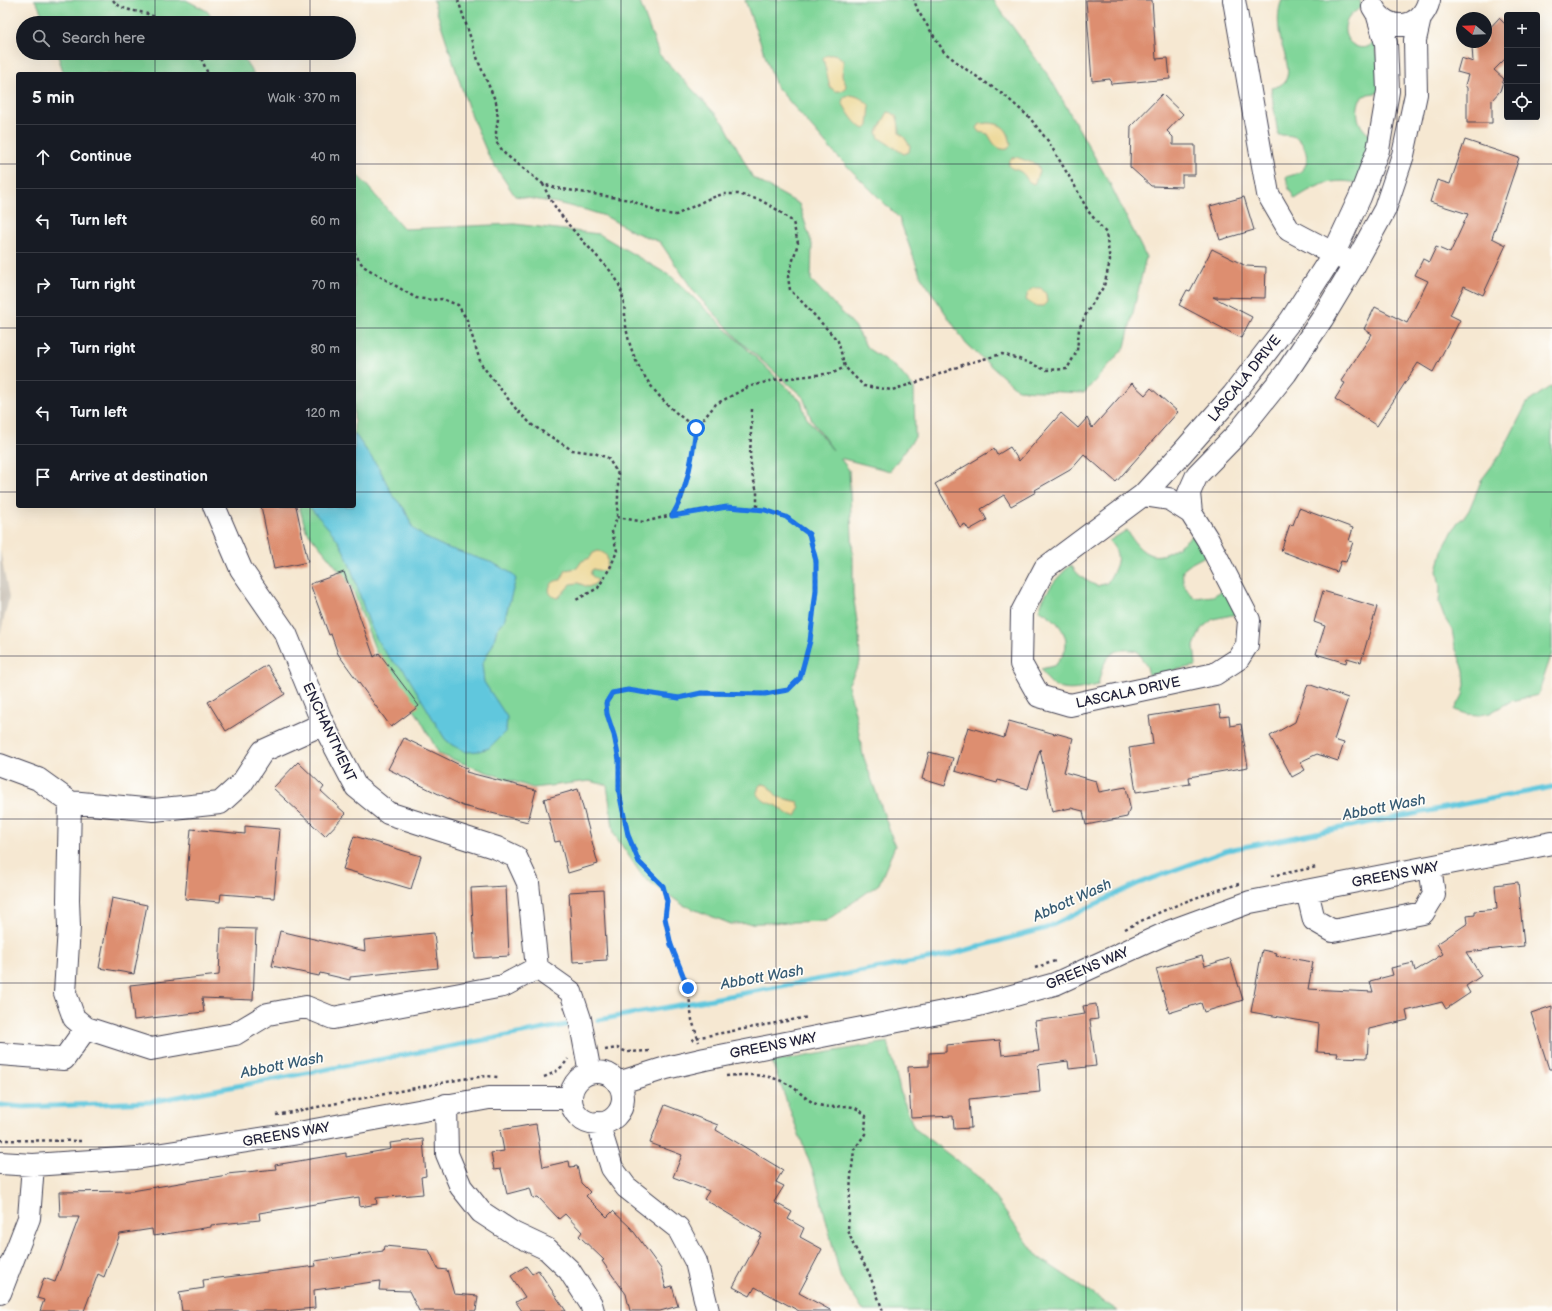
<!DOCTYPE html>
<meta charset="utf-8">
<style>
body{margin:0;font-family:"Balsamiq Sans",sans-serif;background:#20242c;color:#f1f3f6}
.controls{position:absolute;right:12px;top:12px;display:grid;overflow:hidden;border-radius:4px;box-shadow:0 4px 16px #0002}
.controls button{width:36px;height:36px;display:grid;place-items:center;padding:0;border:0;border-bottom:1px solid #363941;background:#171b24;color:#f1f3f6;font:20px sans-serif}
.compass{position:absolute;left:1456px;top:12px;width:36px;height:36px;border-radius:50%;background:#171b24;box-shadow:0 4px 16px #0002;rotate:289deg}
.stop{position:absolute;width:12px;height:12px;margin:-9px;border:3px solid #1a73e8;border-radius:50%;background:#fff}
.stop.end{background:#1a73e8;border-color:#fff;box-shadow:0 1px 4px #0008}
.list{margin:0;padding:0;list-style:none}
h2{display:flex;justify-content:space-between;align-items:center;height:52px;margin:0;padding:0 16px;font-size:17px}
h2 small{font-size:13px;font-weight:400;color:#9ea1a6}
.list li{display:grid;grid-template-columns:26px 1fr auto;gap:12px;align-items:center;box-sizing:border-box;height:64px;padding:0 16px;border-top:1px solid #363941}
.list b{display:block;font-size:15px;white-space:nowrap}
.list em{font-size:13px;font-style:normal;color:#9ea1a6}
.icon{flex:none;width:22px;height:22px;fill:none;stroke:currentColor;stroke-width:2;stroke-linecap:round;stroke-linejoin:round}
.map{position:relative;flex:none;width:1552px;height:1311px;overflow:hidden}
.search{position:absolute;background:#171b24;box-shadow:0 4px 16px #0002;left:16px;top:16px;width:340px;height:44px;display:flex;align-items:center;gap:10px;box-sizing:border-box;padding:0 14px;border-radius:22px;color:#9ea1a6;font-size:15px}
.panel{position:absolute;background:#171b24;box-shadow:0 4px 16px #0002;left:16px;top:72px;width:340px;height:436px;border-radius:4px}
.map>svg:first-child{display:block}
.industrial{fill:#cac3b8}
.green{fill:#81d69a;stroke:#527c6a}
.sand{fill:#eeda9e;stroke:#887e6c}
.water{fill:#60c7dd;stroke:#41748c}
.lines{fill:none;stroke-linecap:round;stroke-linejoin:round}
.stream{stroke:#60c7dd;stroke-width:5}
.building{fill:#dd8e6f}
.minor-casing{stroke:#424052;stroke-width:24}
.path{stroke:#424052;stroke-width:2.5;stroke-dasharray:3 3;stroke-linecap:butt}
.minor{stroke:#fff;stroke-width:22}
.route{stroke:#1a73e8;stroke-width:5}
.grid{fill:none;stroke:#22223b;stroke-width:1;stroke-opacity:0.55}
.labels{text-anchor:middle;stroke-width:3.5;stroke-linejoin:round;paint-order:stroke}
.street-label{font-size:14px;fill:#22223b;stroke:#fdfcf7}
.water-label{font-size:15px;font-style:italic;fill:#385c74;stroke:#fdfcf7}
</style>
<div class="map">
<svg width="1552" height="1311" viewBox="0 0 1552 1311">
<rect width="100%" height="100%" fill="#fdfcf7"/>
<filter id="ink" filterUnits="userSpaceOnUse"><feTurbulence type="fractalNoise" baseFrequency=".025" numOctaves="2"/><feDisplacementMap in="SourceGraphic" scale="8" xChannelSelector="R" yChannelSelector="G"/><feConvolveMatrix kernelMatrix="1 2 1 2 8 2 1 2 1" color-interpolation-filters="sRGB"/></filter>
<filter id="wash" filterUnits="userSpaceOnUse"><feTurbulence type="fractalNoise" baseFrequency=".012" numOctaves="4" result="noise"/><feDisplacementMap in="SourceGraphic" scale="16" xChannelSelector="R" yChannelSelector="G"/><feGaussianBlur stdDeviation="0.9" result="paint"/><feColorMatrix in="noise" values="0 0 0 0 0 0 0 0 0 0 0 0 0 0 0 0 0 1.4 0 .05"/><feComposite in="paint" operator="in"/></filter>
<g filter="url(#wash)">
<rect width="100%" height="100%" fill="#f6e8d2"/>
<path class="industrial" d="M 0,550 L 9,598 L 0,635 Z"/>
<path class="green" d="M 34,0 L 186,0 L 207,11 L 216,23 L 46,23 L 37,3 Z
M 433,0 L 639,0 L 659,54 L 724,123 L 753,178 L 799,204 L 812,244 L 811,280 L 855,326 L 867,348 L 897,368 L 914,388 L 915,437 L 890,471 L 840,458 L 849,470 L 853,559 L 853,594 L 859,635 L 860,662 L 848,685 L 856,717 L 863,755 L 895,846 L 879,884 L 826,921 L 731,924 L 683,905 L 643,877 L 614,834 L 607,785 L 589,781 L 533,788 L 483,771 L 439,754 L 419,717 L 379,660 L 351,585 L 306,530 L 299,506 L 354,506 L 354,172 L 364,182 L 404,229 L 514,224 L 599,234 L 672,277 L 801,401 L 806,417 L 833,450 L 812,421 L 803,397 L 742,343 L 695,293 L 660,242 L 634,232 L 605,216 L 586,210 L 557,203 L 515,196 L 489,157 L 469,110 Z
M 745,0 L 993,0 L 1050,78 L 1110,184 L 1146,257 L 1125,347 L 1084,393 L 1018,390 L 966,344 L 920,275 L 899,218 L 834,153 L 776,86 Z
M 1282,0 L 1360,0 L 1361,7 C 1355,12 1348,16 1346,23 C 1341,36 1353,51 1367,47 C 1370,46 1373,43 1375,41 L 1383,92 L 1368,94 L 1360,99 C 1354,116 1359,130 1375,138 L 1361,184 C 1334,177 1318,184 1295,199 L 1289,189 L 1286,177 C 1292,175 1299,174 1303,169 C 1311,161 1305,144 1297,138 C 1292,135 1285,135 1278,135 L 1271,88 C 1300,84 1283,55 1280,37 C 1278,25 1277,11 1282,0 Z
M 57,53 L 240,53 L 254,74 L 64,74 Z
M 1551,386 L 1552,386 L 1552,653 L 1538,695 L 1511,701 L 1490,713 L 1479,715 L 1467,714 L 1455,710 L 1463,695 L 1465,685 L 1464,670 L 1455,647 L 1452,630 L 1444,617 L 1439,603 L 1440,588 L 1437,570 L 1442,551 L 1457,523 L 1465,516 L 1469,510 L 1482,479 L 1501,454 L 1527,403 Z
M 1127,530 C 1130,535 1133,541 1137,545 C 1157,568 1176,548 1193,535 L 1207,555 L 1192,563 L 1183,570 C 1181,583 1186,590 1195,598 L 1213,596 L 1225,589 L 1237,614 L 1213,619 L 1201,629 L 1194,646 L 1196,666 L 1149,675 L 1147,667 L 1137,651 C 1109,645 1103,661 1098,685 C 1073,691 1054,696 1041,669 C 1045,668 1049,667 1053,666 C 1056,665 1058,662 1060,659 C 1076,641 1057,617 1039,610 C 1045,591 1057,577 1071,565 C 1078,576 1086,581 1097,586 L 1107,583 C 1116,567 1124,557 1109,541 Z
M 888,1042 L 901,1094 L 914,1128 L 981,1179 L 1038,1257 L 1118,1311 L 864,1311 L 841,1279 L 816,1180 L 772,1062 Z"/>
<path class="sand" d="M 834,54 C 848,60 842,65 842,76 L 846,85 L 845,89 L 841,91 L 835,91 L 830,87 L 823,58 L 825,56 Z
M 850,95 C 859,96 864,100 870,106 L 868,126 L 865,129 C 855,126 847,111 842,102 L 844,97 Z
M 888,112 C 899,113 899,124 899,133 L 904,137 L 910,146 L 909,152 L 904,154 L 879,138 L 877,132 Z
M 989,123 C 1003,124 1008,129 1011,144 L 1008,149 C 997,151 993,143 988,134 L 980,132 L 977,128 L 980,124 Z
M 1016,157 L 1038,165 L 1040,172 L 1034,184 C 1026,182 1027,176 1021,172 C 1017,169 1013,170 1009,166 L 1009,161 L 1012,158 Z
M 1033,288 L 1041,288 L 1046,294 L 1047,302 L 1043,306 L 1035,306 L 1026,300 L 1028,292 Z
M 598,551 C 609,553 609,561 605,570 L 602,571 L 593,569 L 591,571 L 591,575 L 598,581 L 593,585 L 588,587 L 578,583 L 571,584 L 558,598 C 544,596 548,580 561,580 L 566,570 L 577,568 L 582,561 L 590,558 L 593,553 Z
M 762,784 L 767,785 L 778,797 L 798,802 L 800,809 L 796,816 C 783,814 788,813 779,807 C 770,801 766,806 757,793 L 759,786 Z"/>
<path class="water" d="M 354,433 L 379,468 L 393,496 L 404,508 L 413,528 L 424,537 L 445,547 L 493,563 L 511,573 L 516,579 L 504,621 L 497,629 L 493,644 L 482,664 L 484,682 L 507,717 L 506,731 L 489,748 L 479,751 L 466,752 L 452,745 L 445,739 L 404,670 C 364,645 362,582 340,544 C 332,530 319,519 309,506 L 354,506 Z"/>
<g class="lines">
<path class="stream" d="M 598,1020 L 945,956 L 1046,928 L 1137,884 L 1228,850 L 1552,787
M 0,1105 L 23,1107 L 150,1102 L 566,1025"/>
</g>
<g id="blocks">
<path class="building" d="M 1086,0 L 1152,0 L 1156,59 L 1168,58 L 1170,79 L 1111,84 L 1110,79 L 1092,81 Z
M 1499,18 L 1507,26 L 1507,57 L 1494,70 L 1504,79 L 1500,91 L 1492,100 L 1492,123 L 1467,123 L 1467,88 L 1465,85 L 1468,75 L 1457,72 L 1461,58 L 1473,62 L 1472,46 L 1476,42 L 1486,42 L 1486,32 Z
M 1162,94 L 1183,114 L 1167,131 L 1173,137 L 1173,145 L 1195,145 L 1195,175 L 1182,175 L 1182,187 L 1151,186 L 1130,167 L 1131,126 Z
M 1465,140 L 1519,158 L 1492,238 L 1506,245 L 1483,295 L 1464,286 L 1450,315 L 1460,320 L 1433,372 L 1418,363 L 1377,426 L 1335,399 L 1345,383 L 1341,381 L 1372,334 L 1364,329 L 1375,307 L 1407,323 L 1428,281 L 1415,275 L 1423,259 L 1429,262 L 1436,247 L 1450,253 L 1468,214 L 1430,202 L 1437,180 L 1450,184 Z
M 1244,197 L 1254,230 L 1220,240 L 1210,206 Z
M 1212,249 L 1246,266 L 1266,267 L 1265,298 L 1213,297 L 1252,317 L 1241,338 L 1179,305 L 1187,290 L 1190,291 Z
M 1132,383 L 1145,395 L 1151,388 L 1178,412 L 1116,482 L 1084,454 L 1070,470 L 1035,490 L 1036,492 L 1011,506 L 1004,495 L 981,509 L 987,520 L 969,530 L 965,524 L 960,527 L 935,484 L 994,449 L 997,455 L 1010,447 L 1019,461 L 1061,413 L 1078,428 L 1087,418 L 1092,428 Z
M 261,506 L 296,506 L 308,562 L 274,569 Z
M 1299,508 L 1353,528 L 1349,541 L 1353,542 L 1346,562 L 1341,561 L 1337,572 L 1281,551 L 1290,524 L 1293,525 Z
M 344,572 L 374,657 L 379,653 L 419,706 L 391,727 L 338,654 L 331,634 L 329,635 L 310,584 Z
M 1323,591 L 1377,607 L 1361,662 L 1347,658 L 1346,663 L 1316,654 L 1325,626 L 1314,622 Z
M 267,665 L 285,694 L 226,731 L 208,702 Z
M 1308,684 L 1348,698 L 1334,740 L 1344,743 L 1338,761 L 1317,754 L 1300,762 L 1305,770 L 1292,777 L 1270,736 L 1295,722 Z
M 1219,705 L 1221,717 L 1229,716 L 1230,726 L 1241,724 L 1248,767 L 1189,777 L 1190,784 L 1136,792 L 1129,748 L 1153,744 L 1149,716 Z
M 1009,721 L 1055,734 L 1055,733 L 1073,738 L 1064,772 L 1096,781 L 1099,792 L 1126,787 L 1130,807 L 1127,817 L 1086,825 L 1083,811 L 1071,808 L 1052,812 L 1040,749 L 1028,789 L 998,780 L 997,783 L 955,771 L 968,727 L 1004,738 Z
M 404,738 L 468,769 L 466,772 L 536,790 L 528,822 L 463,806 L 388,769 Z
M 929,752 L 953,758 L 945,786 L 922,779 Z
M 298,762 L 324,787 L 321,791 L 346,814 L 325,836 L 273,788 Z
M 578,789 L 598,864 L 568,873 L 560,841 L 555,842 L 544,799 Z
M 245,826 L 280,829 L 274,898 L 221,894 L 220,902 L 185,899 L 191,829 L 245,834 Z
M 354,836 L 421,856 L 411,889 L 343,869 Z
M 1518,882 L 1524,946 L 1466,952 L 1481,976 L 1466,986 L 1470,993 L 1446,1009 L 1442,1002 L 1406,1011 L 1408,1020 L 1369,1029 L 1367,1058 L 1337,1057 L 1338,1053 L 1317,1052 L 1319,1024 L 1251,1012 L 1262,950 L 1277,953 L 1276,956 L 1313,962 L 1308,989 L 1373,992 L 1370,981 L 1393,975 L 1391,968 L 1413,963 L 1415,971 L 1443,954 L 1437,944 L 1468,923 L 1467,916 L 1475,915 L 1475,911 L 1497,909 L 1495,885 Z
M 506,886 L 509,956 L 475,958 L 471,888 Z
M 603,890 L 607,960 L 573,962 L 569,892 Z
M 112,898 L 147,905 L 134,974 L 99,968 Z
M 221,928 L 256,929 L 253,1000 L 202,998 L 204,1012 L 134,1020 L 130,985 L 219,975 Z
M 280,931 L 365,951 L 364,940 L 434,933 L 438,968 L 350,977 L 350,980 L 320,973 L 319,976 L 272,966 Z
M 1202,956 L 1205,966 L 1230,958 L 1243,1000 L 1204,1012 L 1201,1003 L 1169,1013 L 1156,969 Z
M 1096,1004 L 1098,1019 L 1090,1020 L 1096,1066 L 1069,1069 L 1068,1061 L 1038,1065 L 1040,1092 L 969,1099 L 971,1128 L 954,1129 L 953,1116 L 911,1118 L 908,1067 L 929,1066 L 929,1053 L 946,1052 L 946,1045 L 1000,1040 L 1002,1055 L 1039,1051 L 1035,1021 L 1085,1014 L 1083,1006 Z
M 1552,1006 L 1552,1069 L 1549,1069 L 1531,1013 Z
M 665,1105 L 718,1125 L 716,1130 L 783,1170 L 776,1182 L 784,1186 L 774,1202 L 792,1212 L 788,1219 L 804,1228 L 800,1237 L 822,1249 L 799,1293 L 832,1311 L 799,1311 L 755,1287 L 750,1296 L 733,1287 L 762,1234 L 704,1199 L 709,1191 L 673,1177 L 682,1155 L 650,1143 Z
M 536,1124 L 543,1167 L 569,1161 L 570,1167 L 577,1166 L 581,1183 L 590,1192 L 586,1196 L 607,1217 L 613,1211 L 631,1228 L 661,1269 L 666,1288 L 672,1286 L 678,1306 L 660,1311 L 630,1311 L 626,1294 L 602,1261 L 604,1260 L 579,1236 L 582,1232 L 565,1214 L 559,1219 L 538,1197 L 533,1198 L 530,1188 L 507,1194 L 501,1169 L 494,1170 L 491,1153 L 504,1151 L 500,1130 Z
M 423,1139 L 426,1176 L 421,1177 L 423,1194 L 376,1198 L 377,1204 L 360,1207 L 359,1197 L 259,1213 L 260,1220 L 211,1225 L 211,1227 L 153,1236 L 152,1229 L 120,1234 L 104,1277 L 98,1274 L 84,1311 L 40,1311 L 44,1300 L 37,1298 L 44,1278 L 55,1282 L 79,1217 L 60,1217 L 59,1192 L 132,1191 L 227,1175 L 227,1174 L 276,1169 L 275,1165 L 346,1153 L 346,1157 L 391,1149 L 390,1143 Z
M 384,1246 L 429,1250 L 438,1269 L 447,1270 L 454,1294 L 478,1296 L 476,1311 L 419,1311 L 409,1291 L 379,1290 L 380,1281 L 314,1290 L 315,1308 L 283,1311 L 182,1311 L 179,1292 L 204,1288 L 203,1280 L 316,1266 L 315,1261 L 383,1251 Z
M 526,1266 L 532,1274 L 538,1270 L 566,1311 L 522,1311 L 516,1302 L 525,1297 L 511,1276 Z"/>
</g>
</g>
<g filter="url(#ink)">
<use href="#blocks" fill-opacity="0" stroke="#424052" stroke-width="1"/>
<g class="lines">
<g class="minor-casing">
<path id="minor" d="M 1234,0 L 1268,194 L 1289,230 L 1346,260
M 1373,7 C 1387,34 1422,30 1429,0
M 1377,13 L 1386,43 L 1388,91 L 1378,150 L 1360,197 L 1334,253 L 1291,320 L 1233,395 L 1182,453 L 1143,495 L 1045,568 L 1022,612 L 1021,664 L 1039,696 L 1070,705 L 1215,674 L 1238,659 L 1247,645 L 1249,620 L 1208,540 L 1191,513 L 1189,493 L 1197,475 L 1237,434 L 1286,373 L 1322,319 L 1355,264 L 1385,209 L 1403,155 L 1416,94 L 1415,40 L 1420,18
M 1143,495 L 1169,499 L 1191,513
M 214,506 L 241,569 L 286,634 L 323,724 L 356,787 L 388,813 L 497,848 L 516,857 L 528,883 L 537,968
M 0,765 L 38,779 L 70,802 L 154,810 L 220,803 L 242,783 L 263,751 L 323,724
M 70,802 L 68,900 L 69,927 L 65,993 L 74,1018 L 86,1028 L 151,1049 L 235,1034 L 268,1014 L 306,1007 L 333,1018 L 503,986 L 537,968
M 1307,891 L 1314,920 L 1333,931 L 1423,913 L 1434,895 L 1430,867
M 537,968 L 571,992 L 580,1019 L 590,1073
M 0,1054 L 64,1059 L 86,1028
M571 1098a26 26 0 1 1 52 0a26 26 0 1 1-52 0Z
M 618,1083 L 666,1068 L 705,1059 L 979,1005 L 1055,984 L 1171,931 L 1250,902 L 1552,843
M 446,1105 L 447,1154 L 461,1187 L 481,1212 L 513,1233 L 547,1249 L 569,1270 L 591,1304 L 593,1311
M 598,1123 L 612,1168 L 626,1187 L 678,1228 L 696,1262 L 708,1311
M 0,1163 L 33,1165 L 136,1158 L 293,1134 L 489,1098 L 571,1098
M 0,1293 L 29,1218 L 33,1165"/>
</g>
<path class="path" d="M 113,0 C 125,16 149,7 161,23
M 458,0 L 479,63 L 496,102 L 498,119 L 496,132 L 497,143 L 505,154 L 543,184 L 556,188 L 630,200 L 660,213 L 676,215 L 708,199 L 723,194 L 738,194 L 760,200 L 776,209 L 793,222 L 798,243 L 788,277 L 790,290 L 804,304 L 838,341 L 845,367 L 864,386 L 892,390 L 927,379 L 965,364 L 1002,354 L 1019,359 L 1046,370 L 1067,369 L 1077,351 L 1079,329 L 1087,312 L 1104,286 L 1110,261 L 1106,233 L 1088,211 L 1076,188 L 1048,141 L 1029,117 L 1004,95 L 967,70 L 944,52 L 918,11 L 914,0
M 199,53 L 208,74
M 543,184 C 554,211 574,231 593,252 C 600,260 609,268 615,277 C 625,294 624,308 626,326 C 632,370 661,404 696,428
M 354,252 L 363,266 L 416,298 L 432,300 L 442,299 L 458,305 L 467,320 L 481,364 L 516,409 L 532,425 L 572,450 L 594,453 L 608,458 L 618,474 L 618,497 L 617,517 L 612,532 L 617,551 L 611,566 L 598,588 L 576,600
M 752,409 L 750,456 L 752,474 L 757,492 L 757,509
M 672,515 L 681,501 L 692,457 L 696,428 L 716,404 L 748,387 L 773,380 L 833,373 L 845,367
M 617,517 L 644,522 L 672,515 L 727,507 L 765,510 L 787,517 L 809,534 L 816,561 L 816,590 L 810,641 L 800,678 L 788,690 L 765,694 L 701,693 L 679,698 L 628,690 L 613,693 L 606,703 L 607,714 L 614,735 L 619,760 L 619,792 L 628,835 L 639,862 L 663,886 L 667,901 L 665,918 L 671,945 L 688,988 L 692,1020 L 699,1042
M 1271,876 L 1317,867
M 1125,929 C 1162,910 1199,895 1239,884
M 1035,968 L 1055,961
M 692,1041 L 695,1038 L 808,1017
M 605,1050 L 617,1048 L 627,1052 L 651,1051
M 726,1076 C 751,1074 772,1073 794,1088 C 803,1095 811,1104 823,1106 C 840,1110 850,1099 866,1116 L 865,1134 L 854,1150 L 851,1176 L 848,1230 L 853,1244 L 869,1273 L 883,1311
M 544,1077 C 555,1073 562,1068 568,1059
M 276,1115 L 462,1079 L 487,1076 L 498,1077
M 0,1140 L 83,1141"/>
<use href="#minor" class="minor"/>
</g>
</g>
<g class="lines" filter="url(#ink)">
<path class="route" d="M 688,988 L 671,945 L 665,918 L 667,901 L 663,886 L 639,862 L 628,835 L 619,792 L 619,760 L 614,735 L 607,714 L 606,703 L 612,693 L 628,690 L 679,698 L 701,693 L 765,694 L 788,690 L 800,678 L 810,641 L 816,590 L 816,561 L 809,534 L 786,517 L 765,510 L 727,507 L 672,516 C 688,489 692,458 696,428"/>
</g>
<path class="grid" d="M 155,0 L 155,23M 310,0 L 310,23M 466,0 L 466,1311M 621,0 L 621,1311M 776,0 L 776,1311M 931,0 L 931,1311M 1086,0 L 1086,1311M 1242,0 L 1242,1311M 1397,0 L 1397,1311M 155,53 L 155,74M 310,53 L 310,74M 0,164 L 18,164M 354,164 L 1552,164M 0,328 L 18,328M 354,328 L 1552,328M 0,492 L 18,492M 354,492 L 1552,492M 155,506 L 155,1311M 310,506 L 310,1311M 0,656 L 1552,656M 0,819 L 1552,819M 0,983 L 1552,983M 0,1147 L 1552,1147"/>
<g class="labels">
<g class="street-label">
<text transform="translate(1244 378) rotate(-51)" y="5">LASCALA DRIVE</text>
<text transform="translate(1128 692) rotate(-12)" y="5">LASCALA DRIVE</text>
<text transform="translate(330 732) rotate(65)" y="5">ENCHANTMENT</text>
<text transform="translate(1395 874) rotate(-11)" y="5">GREENS WAY</text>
<text transform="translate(1087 968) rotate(-23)" y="5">GREENS WAY</text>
<text transform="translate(773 1045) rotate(-11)" y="5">GREENS WAY</text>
<text transform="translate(286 1134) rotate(-10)" y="5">GREENS WAY</text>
</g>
<g class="water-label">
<text transform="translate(1384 807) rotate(-11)" y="5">Abbott Wash</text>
<text transform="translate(1072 900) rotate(-24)" y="5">Abbott Wash</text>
<text transform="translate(762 977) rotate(-10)" y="5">Abbott Wash</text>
<text transform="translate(282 1065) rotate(-11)" y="5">Abbott Wash</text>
</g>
</g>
</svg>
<div class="controls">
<button>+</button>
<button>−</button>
<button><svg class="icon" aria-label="locate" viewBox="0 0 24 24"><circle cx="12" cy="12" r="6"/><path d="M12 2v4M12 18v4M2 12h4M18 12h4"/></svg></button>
</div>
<svg class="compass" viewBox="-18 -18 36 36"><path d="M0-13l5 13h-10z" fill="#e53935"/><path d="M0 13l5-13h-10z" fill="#9ea1a6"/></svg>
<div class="stop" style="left:696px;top:428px"></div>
<div class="stop end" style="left:688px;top:988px"></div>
<div class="search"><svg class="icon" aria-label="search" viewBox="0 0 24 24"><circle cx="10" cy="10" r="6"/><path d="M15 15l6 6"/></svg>Search here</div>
<section class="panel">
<h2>5 min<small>Walk · 370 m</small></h2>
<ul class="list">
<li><svg class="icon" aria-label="ahead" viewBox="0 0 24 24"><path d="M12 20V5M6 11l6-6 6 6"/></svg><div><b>Continue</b></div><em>40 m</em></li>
<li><svg class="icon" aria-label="left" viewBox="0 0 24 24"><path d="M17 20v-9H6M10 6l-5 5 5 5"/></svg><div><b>Turn left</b></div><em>60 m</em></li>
<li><svg class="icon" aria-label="right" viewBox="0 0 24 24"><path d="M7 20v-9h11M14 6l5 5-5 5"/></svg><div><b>Turn right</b></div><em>70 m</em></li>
<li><svg class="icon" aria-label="right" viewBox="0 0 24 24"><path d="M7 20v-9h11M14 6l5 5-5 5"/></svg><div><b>Turn right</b></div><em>80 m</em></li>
<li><svg class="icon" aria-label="left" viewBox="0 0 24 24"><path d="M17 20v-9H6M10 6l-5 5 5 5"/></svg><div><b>Turn left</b></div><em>120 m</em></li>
<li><svg class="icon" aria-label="arrive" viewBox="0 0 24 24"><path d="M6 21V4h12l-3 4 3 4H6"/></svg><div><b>Arrive at destination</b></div></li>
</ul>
</section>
</div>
